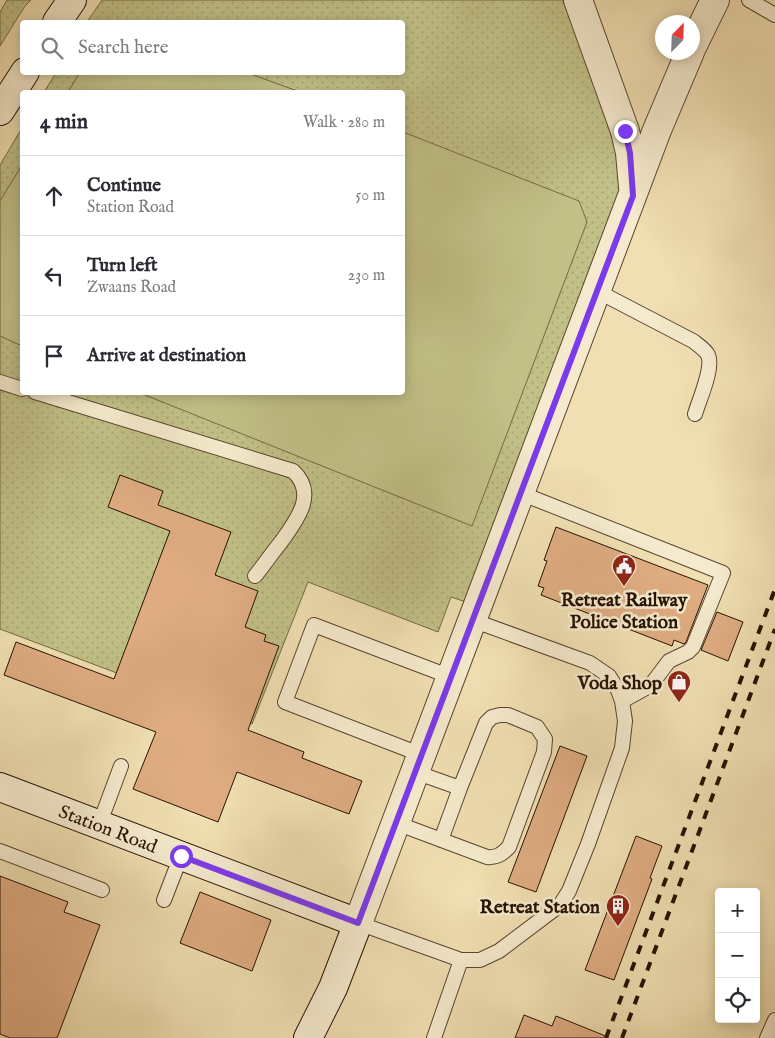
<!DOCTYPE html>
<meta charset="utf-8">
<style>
body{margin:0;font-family:"IM FELL English",serif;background:#f2f2f3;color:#2b2b33}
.controls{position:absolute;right:15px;bottom:15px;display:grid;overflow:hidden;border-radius:5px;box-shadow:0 2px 12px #0003}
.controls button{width:45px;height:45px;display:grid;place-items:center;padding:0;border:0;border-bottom:1px solid #e1e1e2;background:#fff;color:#2b2b33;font:25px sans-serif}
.compass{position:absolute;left:655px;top:15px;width:45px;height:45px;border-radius:50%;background:#fff;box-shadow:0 2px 12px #0003;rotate:23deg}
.stop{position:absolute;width:15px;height:15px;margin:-11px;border:4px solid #7c3aed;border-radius:50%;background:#fff}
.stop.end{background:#7c3aed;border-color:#fff;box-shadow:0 1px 5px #0008}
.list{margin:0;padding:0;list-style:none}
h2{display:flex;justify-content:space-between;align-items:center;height:65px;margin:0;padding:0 20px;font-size:21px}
h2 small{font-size:16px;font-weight:400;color:#7c7c81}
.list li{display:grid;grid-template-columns:32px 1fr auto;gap:15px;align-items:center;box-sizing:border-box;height:80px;padding:0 20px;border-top:1px solid #e1e1e2}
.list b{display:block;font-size:19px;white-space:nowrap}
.list p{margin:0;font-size:16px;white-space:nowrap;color:#7c7c81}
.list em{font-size:16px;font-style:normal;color:#7c7c81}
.icon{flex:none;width:28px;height:28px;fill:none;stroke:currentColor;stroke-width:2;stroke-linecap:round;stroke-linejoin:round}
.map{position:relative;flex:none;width:775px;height:1038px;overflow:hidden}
.search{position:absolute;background:#fff;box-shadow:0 2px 12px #0003;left:20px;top:20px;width:385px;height:55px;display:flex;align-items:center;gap:12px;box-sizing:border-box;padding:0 18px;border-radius:5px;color:#7c7c81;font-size:19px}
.panel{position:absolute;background:#fff;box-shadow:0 2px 12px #0003;left:20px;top:90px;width:385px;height:305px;border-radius:5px}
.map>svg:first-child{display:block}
.grass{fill:url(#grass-dots);stroke:#746944}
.green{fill:#c1c087;stroke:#746944}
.building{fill:#dfac82;stroke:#261202}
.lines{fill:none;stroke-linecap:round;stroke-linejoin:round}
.service-casing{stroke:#58452e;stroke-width:16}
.minor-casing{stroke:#58452e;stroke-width:30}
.secondary-casing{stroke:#261202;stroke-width:30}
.service{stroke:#f5eacd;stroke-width:14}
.minor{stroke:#f5eacd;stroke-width:28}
.secondary{stroke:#f5eacd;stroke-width:28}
.rail{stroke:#261202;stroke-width:4;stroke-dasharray:9 9;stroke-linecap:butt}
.route{stroke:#7c3aed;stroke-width:6}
.labels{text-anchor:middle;stroke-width:5;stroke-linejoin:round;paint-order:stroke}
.poi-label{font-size:19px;font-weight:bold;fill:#261202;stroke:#f5eacd;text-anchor:end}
.street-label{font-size:19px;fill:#261202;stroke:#f5eacd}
</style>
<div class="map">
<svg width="775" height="1038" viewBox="0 0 775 1038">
<defs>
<pattern id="grass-dots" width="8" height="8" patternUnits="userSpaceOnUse" patternTransform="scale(1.25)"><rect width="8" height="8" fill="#c1c087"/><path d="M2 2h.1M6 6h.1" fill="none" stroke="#a6a473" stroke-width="1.8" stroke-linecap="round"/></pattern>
</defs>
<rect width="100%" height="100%" fill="#f0dfb2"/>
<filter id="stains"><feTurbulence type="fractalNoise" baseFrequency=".004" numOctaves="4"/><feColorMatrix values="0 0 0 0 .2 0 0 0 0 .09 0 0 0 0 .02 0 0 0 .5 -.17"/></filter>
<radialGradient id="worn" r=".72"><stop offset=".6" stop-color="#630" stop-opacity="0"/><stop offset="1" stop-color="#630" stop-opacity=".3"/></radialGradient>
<path class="grass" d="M 7,0 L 31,0 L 25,6 L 0,46 L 0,12 Z
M 102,0 L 565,0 L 617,152 L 621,179 L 619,202 L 466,602 L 451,597 L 438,632 L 308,582 L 252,724 L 0,629 L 0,165 L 22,128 L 22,392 L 402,392 L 402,92 L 44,92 L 56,73 L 402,72 L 402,22 L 87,22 Z"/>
<path class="green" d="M 80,72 L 248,73 L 300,92 L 68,92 Z
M 403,132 L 579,201 L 587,222 L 472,526 L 140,393 L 402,392 Z
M 22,165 L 22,346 L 0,336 L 0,201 Z"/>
<path class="building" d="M 120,475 L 163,491 L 158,505 L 231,532 L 215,575 L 258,591 L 245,627 L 266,635 L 264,641 L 279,646 L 248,730 L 304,752 L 302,758 L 362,781 L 349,814 L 237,772 L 218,822 L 133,789 L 156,732 L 4,675 L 16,642 L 114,679 L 170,531 L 108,507 Z
M 556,527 L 708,585 L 686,642 L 684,644 L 674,640 L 672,646 L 541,595 L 544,588 L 538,586 L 547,561 L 544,560 Z
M 717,612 L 743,622 L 728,661 L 701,650 Z
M 560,746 L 587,756 L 536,892 L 508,882 Z
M 636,836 L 662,846 L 650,878 L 652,879 L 614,980 L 585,970 Z
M 0,876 L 68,902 L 64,912 L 100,925 L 57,1038 L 10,1038 L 0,1034 Z
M 200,892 L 271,920 L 252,971 L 180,943 Z
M 524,1015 L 552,1026 L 556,1016 L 608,1037 L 608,1038 L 515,1038 Z"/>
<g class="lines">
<g class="service-casing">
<path id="service" d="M 749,0 L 775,15
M 597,291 L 693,341 C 698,345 705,349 708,355 C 714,368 699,400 695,414
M 0,382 L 22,389
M 35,392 L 293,471 C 318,494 296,521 281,542 C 272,553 264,565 255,576
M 520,493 L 723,573 L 693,647 L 688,652 L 669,661 L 651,685 L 622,701
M 422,755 L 285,702 L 314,625 L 451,677
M 396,823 L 487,857 C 497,858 502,854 509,847 L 544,752 L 545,739 L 537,727 L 508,715 L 500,715 L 492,717 L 486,723 L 460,788 L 415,772
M 99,825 L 121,766
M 441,840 L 460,788
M 0,851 L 102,890
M 164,900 L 181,856
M 358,923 L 461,960 L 480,960 L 499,951 L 560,905 L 569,891 L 588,844 L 622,748 L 625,721 L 622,701 L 618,690 L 609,676 L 590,663 L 472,620
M 434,1038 L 461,960
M 767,1038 L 775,1020"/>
</g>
<g class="minor-casing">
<path id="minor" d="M 578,0 L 625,131 L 630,153 L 633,187
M 692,47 L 715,0
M 358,923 L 657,130 L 690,52"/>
</g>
<g class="secondary-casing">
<g id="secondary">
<path d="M 57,22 L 72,0"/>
<path d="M 0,111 L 25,72"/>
<path id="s1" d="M 0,787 L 358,923 L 333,988 L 308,1038"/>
</g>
</g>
<use href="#service" class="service"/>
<use href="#minor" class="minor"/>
<use href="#secondary" class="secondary"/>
<path class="rail" d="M 606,1038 L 775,589
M 622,1038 L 775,629"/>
</g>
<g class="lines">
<path class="route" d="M 181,856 L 358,923 L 633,196 L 630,153 L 625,131"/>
</g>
<defs>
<g id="civic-pin" transform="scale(1.25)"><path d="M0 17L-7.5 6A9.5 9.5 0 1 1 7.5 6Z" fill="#8f2418" stroke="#f5eacd"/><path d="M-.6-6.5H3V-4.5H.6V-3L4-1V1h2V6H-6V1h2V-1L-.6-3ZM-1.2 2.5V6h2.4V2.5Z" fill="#fff"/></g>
<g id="shop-pin" transform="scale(1.25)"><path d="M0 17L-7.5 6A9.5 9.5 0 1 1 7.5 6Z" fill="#8f2418" stroke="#f5eacd"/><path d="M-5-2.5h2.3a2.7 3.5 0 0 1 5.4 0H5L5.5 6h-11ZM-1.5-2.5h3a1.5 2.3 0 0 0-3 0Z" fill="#fff"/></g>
<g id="building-pin" transform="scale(1.25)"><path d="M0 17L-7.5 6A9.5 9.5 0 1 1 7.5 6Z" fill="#8f2418" stroke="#f5eacd"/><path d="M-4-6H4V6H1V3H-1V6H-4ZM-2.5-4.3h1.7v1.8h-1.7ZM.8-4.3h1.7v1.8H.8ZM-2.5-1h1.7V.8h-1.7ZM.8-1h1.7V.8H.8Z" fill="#fff"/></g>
</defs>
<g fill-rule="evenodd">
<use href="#civic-pin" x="624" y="566"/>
<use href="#shop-pin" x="679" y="682"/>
<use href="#building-pin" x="618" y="906"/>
</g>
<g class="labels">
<g class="poi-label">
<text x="624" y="606" text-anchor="middle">Retreat Railway<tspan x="624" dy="22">Police Station</tspan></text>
<text x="662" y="689">Voda Shop</text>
<text x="600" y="913">Retreat Station</text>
</g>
<g class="street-label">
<text dy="7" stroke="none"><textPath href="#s1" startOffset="116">Station Road</textPath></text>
</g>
</g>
<rect width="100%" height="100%" filter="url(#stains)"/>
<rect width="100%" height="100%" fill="url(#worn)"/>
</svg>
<div class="controls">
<button>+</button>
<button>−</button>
<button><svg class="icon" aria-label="locate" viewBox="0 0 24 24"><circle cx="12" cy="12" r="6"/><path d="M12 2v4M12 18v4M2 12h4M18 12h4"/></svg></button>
</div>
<svg class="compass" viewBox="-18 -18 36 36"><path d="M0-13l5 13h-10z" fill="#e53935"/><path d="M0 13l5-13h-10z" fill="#7c7c81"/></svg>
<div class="stop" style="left:181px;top:856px"></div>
<div class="stop end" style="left:625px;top:131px"></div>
<div class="search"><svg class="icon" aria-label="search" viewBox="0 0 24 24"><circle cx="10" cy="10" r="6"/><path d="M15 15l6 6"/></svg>Search here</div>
<section class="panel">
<h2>4 min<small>Walk · 280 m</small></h2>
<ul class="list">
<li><svg class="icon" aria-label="ahead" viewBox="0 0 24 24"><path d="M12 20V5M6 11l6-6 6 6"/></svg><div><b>Continue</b><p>Station Road</p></div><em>50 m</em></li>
<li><svg class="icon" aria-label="left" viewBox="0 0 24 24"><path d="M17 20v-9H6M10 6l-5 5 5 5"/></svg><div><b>Turn left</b><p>Zwaans Road</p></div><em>230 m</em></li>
<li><svg class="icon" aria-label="arrive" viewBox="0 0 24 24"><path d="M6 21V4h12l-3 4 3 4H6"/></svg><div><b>Arrive at destination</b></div></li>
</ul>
</section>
</div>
